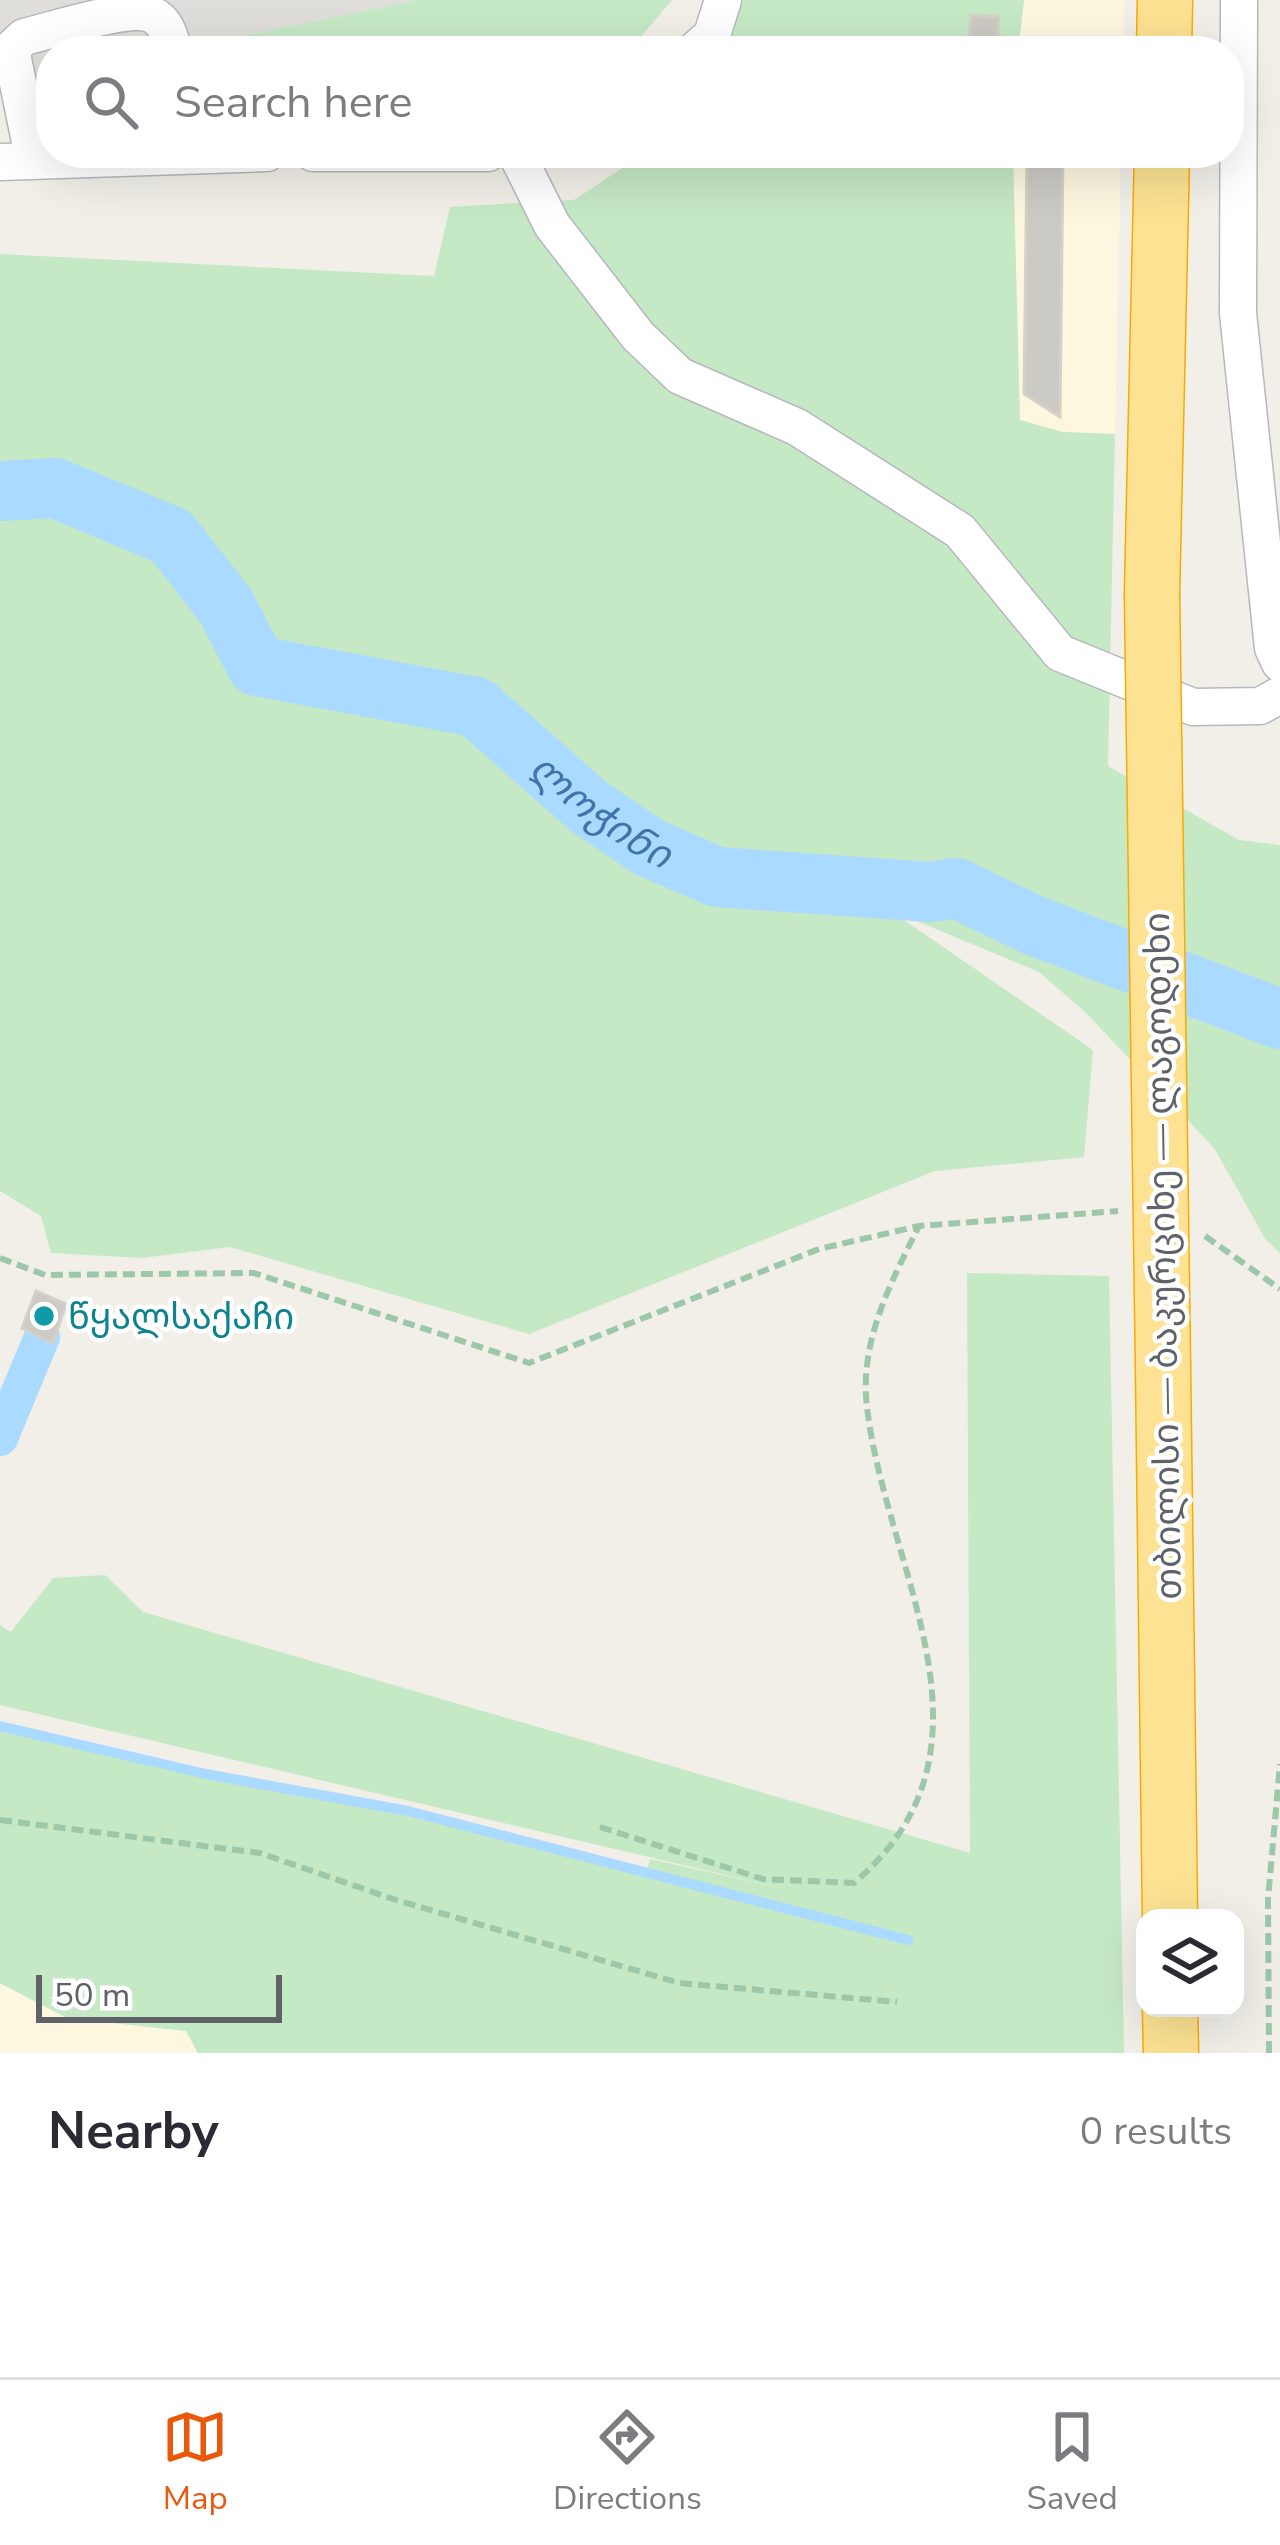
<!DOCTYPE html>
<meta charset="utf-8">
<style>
body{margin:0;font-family:"Nunito Sans","Noto Sans Georgian",sans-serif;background:#f7f7f7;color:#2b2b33}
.controls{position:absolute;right:36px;bottom:36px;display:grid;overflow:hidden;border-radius:24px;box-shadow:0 12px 48px #0002}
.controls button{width:108px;height:108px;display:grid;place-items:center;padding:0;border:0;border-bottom:3px solid #e1e1e2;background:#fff;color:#2b2b33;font:60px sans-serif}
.scale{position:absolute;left:36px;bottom:30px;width:246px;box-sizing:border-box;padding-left:12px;border:6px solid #5f6368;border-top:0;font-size:33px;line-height:42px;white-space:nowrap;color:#5f6368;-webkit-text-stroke:9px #fff;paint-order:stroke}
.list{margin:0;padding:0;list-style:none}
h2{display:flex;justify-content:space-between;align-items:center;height:156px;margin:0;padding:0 48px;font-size:51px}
h2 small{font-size:39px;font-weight:400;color:#7c7c81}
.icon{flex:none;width:66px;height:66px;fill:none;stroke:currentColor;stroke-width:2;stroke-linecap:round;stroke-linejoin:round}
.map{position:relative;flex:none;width:1280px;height:2053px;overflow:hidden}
.search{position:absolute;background:#fff;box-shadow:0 12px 48px #0002;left:36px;right:36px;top:36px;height:132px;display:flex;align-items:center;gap:30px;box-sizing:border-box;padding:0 42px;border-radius:48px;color:#7c7c81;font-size:45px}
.sheet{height:324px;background:#fff}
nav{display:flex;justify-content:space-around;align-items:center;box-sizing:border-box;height:168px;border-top:3px solid #e1e1e2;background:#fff;font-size:33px;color:#7c7c81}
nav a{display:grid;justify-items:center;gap:6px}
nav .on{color:#ea580c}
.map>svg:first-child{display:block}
.commercial{fill:#fef7e0}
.industrial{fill:#e0deda}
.green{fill:#c5e8c5}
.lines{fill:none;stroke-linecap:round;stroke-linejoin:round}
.stream{stroke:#aadaff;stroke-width:10}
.canal{stroke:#aadaff;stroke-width:36}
.river{stroke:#aadaff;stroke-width:60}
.building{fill:#cccac5;stroke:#d6d1c6;stroke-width:3}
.minor-casing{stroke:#b5b8bc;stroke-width:39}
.highway-casing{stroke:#f9ab00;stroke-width:57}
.path{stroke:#9cc7a9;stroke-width:6;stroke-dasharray:12 6;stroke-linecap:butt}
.minor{stroke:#fff;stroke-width:36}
.highway{stroke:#fde293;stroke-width:54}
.highway-bridge-casing{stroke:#f9ab00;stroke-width:57;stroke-linecap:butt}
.highway-bridge{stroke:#fde293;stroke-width:54}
.culture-dot{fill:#0f9aa8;stroke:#fff;stroke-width:4.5}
.labels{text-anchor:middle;stroke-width:9;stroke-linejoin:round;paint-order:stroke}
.street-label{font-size:36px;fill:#5f6368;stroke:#fff}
.culture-label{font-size:36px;fill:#0d838f;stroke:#fff;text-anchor:start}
.water-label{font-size:39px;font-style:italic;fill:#4174aa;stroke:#fff}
</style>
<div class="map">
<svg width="1280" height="2053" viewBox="0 0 1280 2053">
<rect width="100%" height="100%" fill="#f1efe8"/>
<path class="commercial" d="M 1024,0 L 1124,0 L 1123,51 L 1018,51 Z
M 1013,153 L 1121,153 L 1115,434 L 1063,432 L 1020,421 Z
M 0,1984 L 67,2018 L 186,2031 L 198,2053 L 0,2053 Z"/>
<path class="industrial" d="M 0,0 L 419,0 L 170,51 L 51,51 L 51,75 L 0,86 Z"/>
<path class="green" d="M 419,0 L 672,0 L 629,51 L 170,51 Z
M 743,0 L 1024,0 L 1018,51 L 727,51 Z
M 645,153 L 1013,153 L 1020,420 L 1063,432 L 1115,434 L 1108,766 L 1239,840 L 1280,845 L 1280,1253 L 1266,1240 L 1214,1148 L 1085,1012 L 1039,972 L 888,909 L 1093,1050 L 1084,1157 L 935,1171 L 529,1334 L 230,1247 L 142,1258 L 51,1253 L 41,1216 L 0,1191 L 0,254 L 434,276 L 450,207 L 574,200 Z
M 967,1273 L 1109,1276 L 1124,2053 L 198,2053 L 186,2031 L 67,2018 L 0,1983 L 0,1726 C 216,1776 432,1816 647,1869 L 650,1859 L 785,1889 L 0,1705 L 0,1625 L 11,1632 L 53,1578 L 105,1575 L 143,1612 L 970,1853 Z"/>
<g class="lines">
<path class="stream" d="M 0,1726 L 206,1774 L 408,1811 L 908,1940"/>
<path class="canal" d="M 0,1438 L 42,1337"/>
<path class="river" id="s1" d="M 0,491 L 55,488 L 171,536 L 225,605 L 257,666 L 476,707 L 589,807 L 650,848 L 717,877 L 930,892 L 956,888 L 1035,926 L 1280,1019"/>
</g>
<path class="building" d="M 971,15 L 999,17 L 996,51 L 968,51 Z
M 1027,153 L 1063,153 L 1060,417 L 1024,394 Z
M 36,1291 L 66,1304 L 53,1343 L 22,1328 Z"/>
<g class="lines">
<g class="minor-casing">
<path id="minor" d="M 1239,0 L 1238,313 L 1273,648 L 1280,663
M 694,51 L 712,35 L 723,0
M 313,153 L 488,153
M 516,153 L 552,225 L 638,336 L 680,376 L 797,427 L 960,531 L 1060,653 L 1193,707 L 1260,706 L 1280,695
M 34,161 L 11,49 L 24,37 C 51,31 135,2 156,17 C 168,25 170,39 174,51
M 0,162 L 267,153"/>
</g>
<g class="highway-casing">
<path id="highway" d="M 1164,51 L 1165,0
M 1152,594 L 1162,153
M 1163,1366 L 1170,1918
M 1170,2008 L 1171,2053"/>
</g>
<path class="path" d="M 1205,1236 L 1280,1289
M 0,1258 L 45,1275 L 254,1273 L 529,1363 L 819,1249 L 919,1226 L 1118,1211
M 0,1820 L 260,1853 L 393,1899 L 679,1983 L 897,2002
M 600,1827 L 763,1879 L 854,1883 C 1013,1748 886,1572 867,1407 C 859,1342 891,1282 919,1226
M 1269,2053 L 1268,1899 L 1280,1764"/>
<use href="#minor" class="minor"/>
<use href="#highway" class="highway"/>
<g class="highway-bridge-casing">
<path id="highway-bridge" d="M 1152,594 L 1163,1366"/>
</g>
<use href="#highway-bridge" class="highway-bridge"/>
</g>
<circle class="culture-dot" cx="44" cy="1316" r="12"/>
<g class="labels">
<g class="street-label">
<text transform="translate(1162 1256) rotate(-91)" y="13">თბილისი — ბაკურციხე — ლაგოდეხი</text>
</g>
<g class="culture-label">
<text x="68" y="1329">წყალსაქაჩი</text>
</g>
<g class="water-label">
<text dy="14" stroke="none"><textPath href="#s1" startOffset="723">ლოჭინი</textPath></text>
</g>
</g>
</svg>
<div class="controls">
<button><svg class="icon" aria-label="layers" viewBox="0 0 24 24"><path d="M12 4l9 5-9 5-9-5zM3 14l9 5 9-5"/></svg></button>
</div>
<div class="scale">50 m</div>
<div class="search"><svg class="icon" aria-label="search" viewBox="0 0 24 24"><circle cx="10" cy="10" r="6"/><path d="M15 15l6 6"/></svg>Search here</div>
</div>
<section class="sheet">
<h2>Nearby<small>0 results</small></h2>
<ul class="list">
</ul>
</section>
<nav>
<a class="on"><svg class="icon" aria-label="map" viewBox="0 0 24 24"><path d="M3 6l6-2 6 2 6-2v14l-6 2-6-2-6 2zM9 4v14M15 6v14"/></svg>Map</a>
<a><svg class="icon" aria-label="directions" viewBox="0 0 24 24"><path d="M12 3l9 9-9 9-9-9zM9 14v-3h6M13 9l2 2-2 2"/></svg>Directions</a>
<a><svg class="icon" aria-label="saved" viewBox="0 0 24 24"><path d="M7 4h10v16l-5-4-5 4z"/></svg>Saved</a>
</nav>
